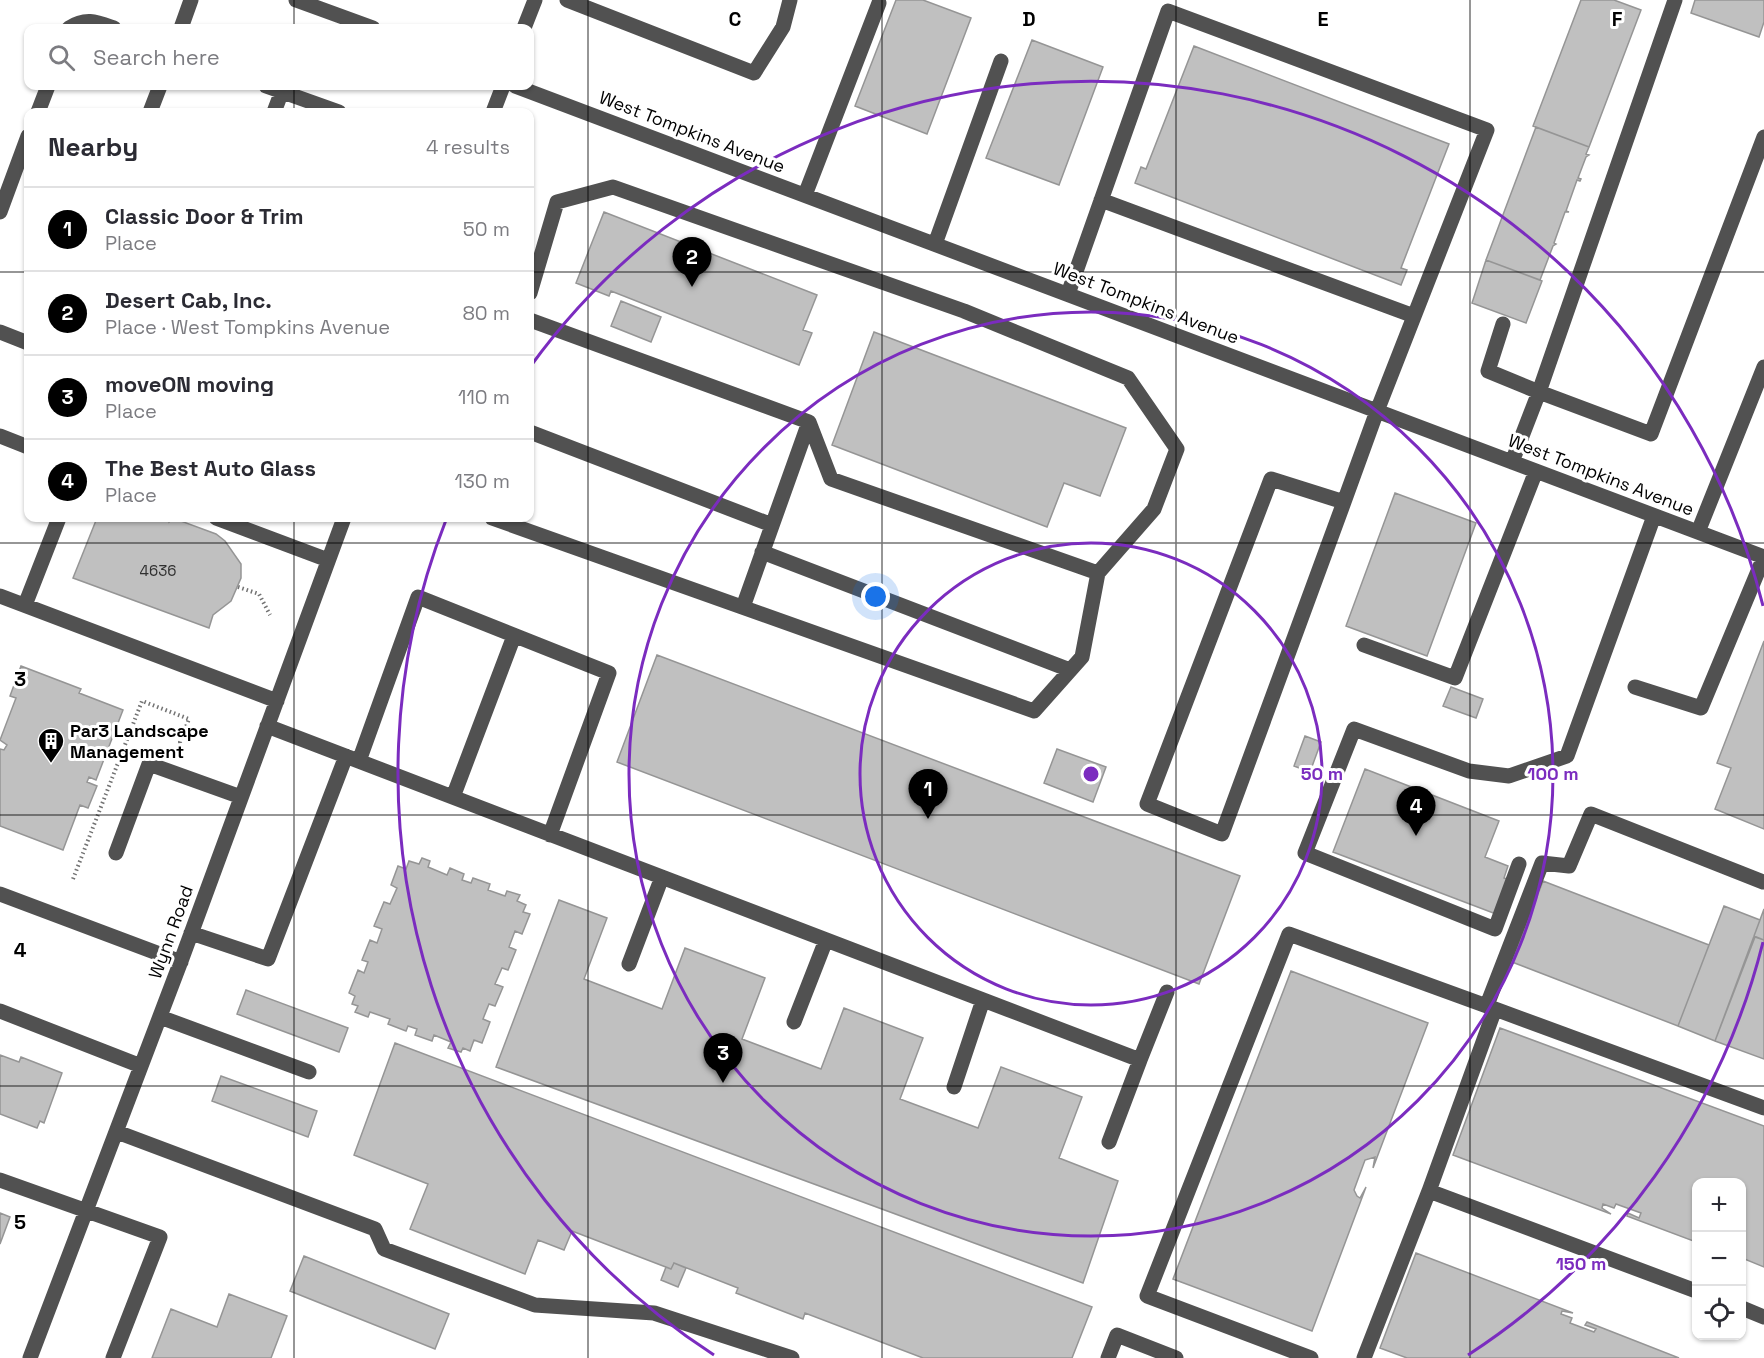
<!DOCTYPE html>
<meta charset="utf-8">
<style>
body{margin:0;font-family:"Space Grotesk",sans-serif;background:#f7f7f7;color:#2b2b33}
.controls{position:absolute;right:18px;bottom:18px;display:grid;overflow:hidden;border-radius:12px;box-shadow:0 2px 4px #0004}
.controls button{width:54px;height:54px;display:grid;place-items:center;padding:0;border:0;border-bottom:2px solid #e1e1e2;background:#fff;color:#2b2b33;font:30px sans-serif}
.you{position:absolute;left:876px;top:597px;width:21px;height:21px;margin:-15px;border:4px solid #fff;border-radius:50%;background:#1a73e8;box-shadow:0 0 0 9px #1a73e833}
.badge{display:grid;place-items:center;width:39px;height:39px;border-radius:50%;background:#000;color:#fff;font-size:20px;font-weight:700}
.pin{position:absolute;translate:-50% -50px;filter:drop-shadow(0 2px 3px #0008)}
.pin::after{content:'';position:absolute;top:32px;width:21px;height:18px;background:inherit;clip-path:polygon(0 0,100% 0,50% 100%)}
.list{margin:0;padding:0;list-style:none}
h2{display:flex;justify-content:space-between;align-items:center;height:78px;margin:0;padding:0 24px;font-size:26px}
h2 small{font-size:20px;font-weight:400;color:#7c7c81}
.list li{display:grid;grid-template-columns:39px 1fr auto;gap:18px;align-items:center;box-sizing:border-box;height:84px;padding:0 24px;border-top:2px solid #e1e1e2}
.list b{display:block;font-size:22px;white-space:nowrap}
.list p{margin:0;font-size:20px;white-space:nowrap;color:#7c7c81}
.list em{font-size:20px;font-style:normal;color:#7c7c81}
.icon{flex:none;width:33px;height:33px;fill:none;stroke:currentColor;stroke-width:2;stroke-linecap:round;stroke-linejoin:round}
.map{position:relative;flex:none;width:1764px;height:1358px;overflow:hidden}
.search{position:absolute;background:#fff;box-shadow:0 2px 4px #0004;left:24px;top:24px;width:510px;height:66px;display:flex;align-items:center;gap:15px;box-sizing:border-box;padding:0 21px;border-radius:12px;color:#7c7c81;font-size:22px}
.panel{position:absolute;background:#fff;box-shadow:0 2px 4px #0004;left:24px;top:108px;width:510px;height:414px;border-radius:12px}
.map>svg:first-child{display:block}
.building{fill:#c0c0c0;stroke:#959595;stroke-width:1.5}
.lines{fill:none;stroke-linecap:round;stroke-linejoin:round}
.path{stroke:#737373;stroke-width:4;stroke-dasharray:1.5 3;stroke-linecap:butt}
.minor{stroke:#515151;stroke-width:15}
.grid{fill:none;stroke:#000;stroke-width:1.5;stroke-opacity:0.55}
.ring{fill:none;stroke:#7b2cbf;stroke-width:3}
.labels{text-anchor:middle;stroke-width:6;stroke-linejoin:round;paint-order:stroke}
.number-label{font-size:15px;fill:#303030}
.street-label{font-size:18px;fill:#000;stroke:#fff}
.poi-label{font-size:18px;font-weight:bold;fill:#000;stroke:#fff;text-anchor:start}
.grid-label{font-size:20px;text-anchor:middle;font-weight:bold;fill:#000;stroke:#fff;stroke-width:6;stroke-linejoin:round;paint-order:stroke}
.centre{fill:#7b2cbf;stroke:#fff;stroke-width:3}
.ring-label{font-size:18px;text-anchor:middle;font-weight:bold;fill:#7b2cbf;stroke:#fff;stroke-width:6;stroke-linejoin:round;paint-order:stroke}
</style>
<div class="map">
<svg width="1764" height="1358" viewBox="0 0 1764 1358">
<rect width="100%" height="100%" fill="#fff"/>
<path class="building" d="M 896,0 L 923,0 L 971,18 L 927,134 L 855,106 Z
M 1581,0 L 1614,0 L 1641,10 L 1589,147 L 1533,126 Z
M 1695,0 L 1764,0 L 1764,22 L 1759,37 L 1691,13 Z
M 1032,40 L 1103,67 L 1059,185 L 986,158 Z
M 1194,46 L 1449,144 L 1401,268 L 1407,270 L 1401,285 L 1135,183 L 1141,167 L 1146,169 Z
M 1536,127 L 1589,147 L 1586,154 L 1589,155 L 1586,157 L 1578,178 L 1581,179 L 1580,181 L 1577,180 L 1566,211 L 1569,212 L 1565,212 L 1554,243 L 1556,244 L 1553,246 L 1540,280 L 1486,260 Z
M 604,212 L 817,295 L 803,330 L 812,333 L 799,365 L 611,291 L 609,296 L 576,283 Z
M 1486,260 L 1542,281 L 1526,323 L 1472,303 Z
M 621,301 L 661,317 L 651,342 L 611,326 Z
M 874,332 L 1126,428 L 1100,496 L 1064,483 L 1047,527 L 832,445 Z
M 1395,493 L 1476,523 L 1427,656 L 1346,626 Z
M 97,518 L 168,518 L 169,522 L 173,518 L 216,534 L 225,541 L 241,564 L 241,578 L 231,601 L 213,615 L 209,628 L 73,578 Z
M 1764,641 L 1764,829 L 1715,809 L 1731,768 L 1717,763 Z
M 657,655 L 1240,876 L 1199,984 L 617,762 Z
M 21,666 L 81,689 L 79,693 L 123,710 L 96,780 L 89,777 L 87,782 L 97,786 L 88,808 L 80,805 L 63,850 L 0,826 L 0,749 L 4,750 L 7,745 L 0,740 L 16,698 L 10,696 Z
M 1451,687 L 1483,699 L 1476,718 L 1443,706 Z
M 1305,736 L 1321,742 L 1310,772 L 1294,766 Z
M 1057,749 L 1106,767 L 1093,802 L 1044,783 Z
M 1365,769 L 1499,821 L 1485,857 L 1508,866 L 1504,878 L 1510,880 L 1496,914 L 1333,852 Z
M 422,858 L 430,861 L 428,867 L 447,875 L 450,868 L 464,874 L 462,880 L 471,883 L 473,878 L 490,884 L 488,890 L 505,896 L 507,891 L 520,895 L 517,901 L 526,905 L 523,912 L 530,914 L 522,934 L 515,931 L 509,947 L 516,950 L 508,970 L 502,968 L 495,984 L 503,987 L 495,1006 L 489,1004 L 483,1019 L 490,1022 L 482,1043 L 474,1040 L 470,1051 L 463,1048 L 461,1052 L 448,1048 L 451,1042 L 434,1035 L 432,1041 L 415,1035 L 417,1029 L 408,1026 L 406,1031 L 388,1024 L 390,1019 L 370,1012 L 368,1017 L 355,1012 L 358,1006 L 352,1004 L 355,996 L 349,993 L 358,970 L 364,973 L 368,962 L 362,960 L 370,940 L 377,943 L 382,929 L 374,926 L 384,902 L 390,904 L 397,888 L 391,885 L 398,866 L 406,869 L 409,861 L 419,864 Z
M 1543,881 L 1709,945 L 1678,1026 L 1512,962 Z
M 559,900 L 607,918 L 584,979 L 662,1009 L 685,948 L 765,978 L 742,1039 L 821,1069 L 844,1008 L 923,1038 L 900,1099 L 978,1128 L 1001,1067 L 1082,1097 L 1059,1158 L 1118,1181 L 1083,1283 L 496,1067 Z
M 1724,906 L 1760,920 L 1715,1041 L 1678,1026 Z
M 1764,909 L 1764,940 L 1754,936 Z
M 1755,937 L 1764,940 L 1764,1059 L 1715,1041 Z
M 1291,971 L 1428,1023 L 1373,1168 L 1375,1157 L 1365,1160 L 1354,1190 L 1357,1196 L 1360,1198 L 1366,1187 L 1312,1331 L 1173,1279 Z
M 246,990 L 348,1028 L 339,1052 L 237,1014 Z
M 1500,1028 L 1764,1126 L 1764,1267 L 1742,1258 L 1742,1182 L 1696,1182 L 1696,1242 L 1627,1216 L 1628,1213 L 1639,1218 L 1641,1213 L 1616,1204 L 1614,1208 L 1603,1204 L 1602,1208 L 1611,1214 L 1453,1155 Z
M 395,1043 L 1092,1307 L 1072,1358 L 923,1358 L 805,1313 L 803,1319 L 736,1293 L 738,1288 L 674,1263 L 671,1269 L 572,1231 L 564,1250 L 538,1240 L 525,1274 L 410,1229 L 428,1184 L 354,1155 Z
M 0,1055 L 19,1062 L 21,1057 L 62,1073 L 44,1123 L 40,1121 L 37,1128 L 0,1114 Z
M 221,1076 L 317,1111 L 308,1137 L 212,1101 Z
M 0,1213 L 10,1217 L 0,1244 Z
M 1416,1253 L 1573,1313 L 1562,1311 L 1561,1314 L 1572,1318 L 1570,1323 L 1594,1332 L 1596,1329 L 1585,1325 L 1587,1322 L 1679,1358 L 1407,1358 L 1380,1348 Z
M 304,1256 L 449,1314 L 435,1349 L 290,1291 Z
M 674,1263 L 686,1268 L 678,1287 L 661,1280 L 666,1267 L 671,1269 Z
M 229,1294 L 287,1316 L 271,1358 L 152,1358 L 171,1309 L 217,1327 Z"/>
<g class="lines">
<path class="path" d="M 238,587 L 259,594 L 270,615
M 73,879 L 142,701 L 189,719 L 180,742 L 181,748 L 186,750"/>
<path class="minor" d="M 296,0 L 373,28
M 567,0 L 754,73 L 783,27 L 790,0
M 1675,0 L 1539,392 L 1651,434 L 1764,137
M 69,28 C 86,17 97,22 114,28
M 181,28 L 191,0
M 524,28 L 535,0
M 266,86 L 339,112
M 515,86 L 1764,557
M 38,112 L 48,86
M 150,112 L 160,86
M 274,112 L 282,91
M 493,112 L 503,86
M 805,195 L 879,3
M 1101,200 L 1414,316
M 0,212 L 28,136
M 935,244 L 1001,61
M 530,293 L 557,202 L 613,187 L 964,311 L 1128,378 L 1177,449 L 1154,509 L 1098,573
M 1068,294 L 1168,11 L 1487,130 L 1377,411 L 1344,502 L 1222,834 L 1147,804 L 1271,479 L 1344,502
M 1503,324 L 1488,371 L 1539,392 L 1512,462
M 0,332 L 28,343
M 530,432 L 772,525
M 0,436 L 28,447
M 216,518 L 328,560
M 492,518 L 1034,711 L 1082,657 L 1098,573 L 831,479 L 809,422 L 530,320
M 1698,532 L 1764,367
M 762,552 L 1070,670
M 0,596 L 277,701
M 25,605 L 59,518
M 743,607 L 809,422
M 1364,645 L 1455,678 L 1536,471
M 1635,687 L 1701,708 L 1764,557
M 267,726 L 1140,1060 L 1109,1142
M 359,761 L 418,597 L 609,673 L 550,835
M 453,797 L 514,636
M 116,853 L 149,764 L 241,797
M 1519,864 L 1495,929 L 1305,853 L 1354,729 L 1469,771 L 1509,776 L 1567,756 L 1654,516
M 0,894 L 181,962
M 191,933 L 268,959 L 346,756
M 629,964 L 662,877
M 1487,1005 L 1542,863 L 1569,866 L 1591,814 L 1763,882
M 1495,1009 L 1764,1108
M 0,1011 L 141,1066
M 160,1017 L 309,1072
M 794,1022 L 826,940
M 1140,1060 L 1167,992
M 954,1087 L 983,1000
M 117,1132 L 375,1229 L 384,1249 L 535,1305 L 654,1313 L 792,1358
M 0,1180 L 160,1237 L 113,1358
M 1742,1308 L 1764,1317
M 30,1358 L 181,961 L 344,518
M 1108,1358 L 1117,1335 L 1176,1358
M 1311,1358 L 1147,1296 L 1289,934 L 1495,1009 L 1429,1191
M 1364,1358 L 1429,1191 L 1696,1291"/>
</g>
<path class="grid" d="M 294,0 L 294,28M 588,0 L 588,1358M 882,0 L 882,1358M 1176,0 L 1176,1358M 1470,0 L 1470,1358M 294,86 L 294,112M 0,272 L 28,272M 530,272 L 1764,272M 294,518 L 294,1358M 0,543 L 1764,543M 0,815 L 1764,815M 0,1086 L 1764,1086"/>
<g class="ring">
<circle cx="1091" cy="774" r="231"/>
<circle cx="1091" cy="774" r="462"/>
<path d="M1763 942A693 693 0 0 1 1468 1355M714 1355A693 693 0 0 1 446 520M530 367A693 693 0 0 1 1763 606"/>
</g>
<defs>
<g id="building-pin" transform="scale(1.35)"><path d="M0 17L-7.5 6A9.5 9.5 0 1 1 7.5 6Z" fill="#000" stroke="#fff"/><path d="M-4-6H4V6H1V3H-1V6H-4ZM-2.5-4.3h1.7v1.8h-1.7ZM.8-4.3h1.7v1.8H.8ZM-2.5-1h1.7V.8h-1.7ZM.8-1h1.7V.8H.8Z" fill="#fff"/></g>
</defs>
<g fill-rule="evenodd">
<use href="#building-pin" x="51" y="741"/>
</g>
<g class="labels">
<g class="number-label">
<text x="158" y="576">4636</text>
</g>
<g class="street-label">
<text transform="translate(692 132) rotate(21)" y="6">West Tompkins Avenue</text>
<text transform="translate(1146 303) rotate(21)" y="6">West Tompkins Avenue</text>
<text transform="translate(1601 475) rotate(21)" y="6">West Tompkins Avenue</text>
<text transform="translate(171 932) rotate(-70)" y="6">Wynn Road</text>
</g>
<g class="poi-label">
<text x="70" y="737">Par3 Landscape<tspan x="70" dy="21">Management</tspan></text>
</g>
</g>
<g class="grid-label">
<text x="735" y="26">C</text>
<text x="1029" y="26">D</text>
<text x="1323" y="26">E</text>
<text x="1617" y="26">F</text>
<text x="20" y="686">3</text>
<text x="20" y="957">4</text>
<text x="20" y="1229">5</text>
</g>
<circle cx="1091" cy="774" r="9" class="centre"/>
<g class="ring-label">
<text x="1322" y="780">50 m</text>
<text x="1553" y="780">100 m</text>
<text x="1581" y="1270">150 m</text>
</g>
</svg>
<div class="controls">
<button>+</button>
<button>−</button>
<button><svg class="icon" aria-label="locate" viewBox="0 0 24 24"><circle cx="12" cy="12" r="6"/><path d="M12 2v4M12 18v4M2 12h4M18 12h4"/></svg></button>
</div>
<div class="you"></div>
<div class="pin badge" style="left:928px;top:819px">1</div>
<div class="pin badge" style="left:692px;top:287px">2</div>
<div class="pin badge" style="left:723px;top:1083px">3</div>
<div class="pin badge" style="left:1416px;top:836px">4</div>
<div class="search"><svg class="icon" aria-label="search" viewBox="0 0 24 24"><circle cx="10" cy="10" r="6"/><path d="M15 15l6 6"/></svg>Search here</div>
<section class="panel">
<h2>Nearby<small>4 results</small></h2>
<ul class="list">
<li><span class="badge">1</span><div><b>Classic Door &amp; Trim</b><p>Place</p></div><em>50 m</em></li>
<li><span class="badge">2</span><div><b>Desert Cab, Inc.</b><p>Place · West Tompkins Avenue</p></div><em>80 m</em></li>
<li><span class="badge">3</span><div><b>moveON moving</b><p>Place</p></div><em>110 m</em></li>
<li><span class="badge">4</span><div><b>The Best Auto Glass</b><p>Place</p></div><em>130 m</em></li>
</ul>
</section>
</div>
